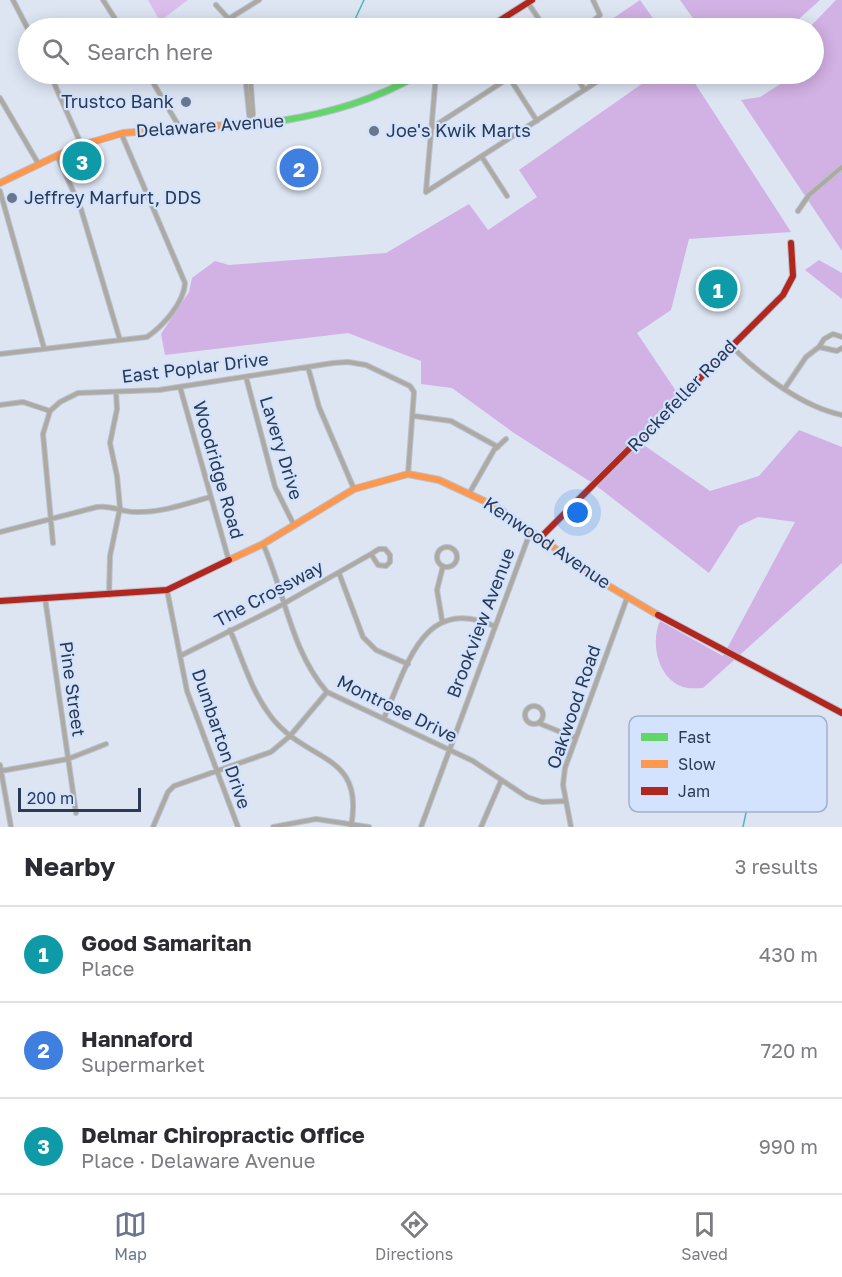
<!DOCTYPE html>
<meta charset="utf-8">
<style>
body{margin:0;font-family:"Golos Text",sans-serif;background:#f2f2f3;color:#2b2b33}
.scale{position:absolute;left:18px;bottom:15px;width:123px;box-sizing:border-box;padding-left:6px;border:3px solid #2b3a54;border-top:0;font-size:16px;line-height:21px;white-space:nowrap;color:#2b3a54;-webkit-text-stroke:4px #d3e3fd;paint-order:stroke}
.you{position:absolute;left:578px;top:513px;width:21px;height:21px;margin:-15px;border:4px solid #fff;border-radius:50%;background:#1a73e8;box-shadow:0 0 0 9px #1a73e833}
.badge{display:grid;place-items:center;width:39px;height:39px;border-radius:50%;background:#69768c;color:#fff;font-size:20px;font-weight:700}
.pin{position:absolute;translate:-50% -50%;border:3px solid #fff;box-shadow:0 2px 6px #0006}
.list{margin:0;padding:0;list-style:none}
h2{display:flex;justify-content:space-between;align-items:center;height:78px;margin:0;padding:0 24px;font-size:26px}
h2 small{font-size:20px;font-weight:400;color:#7c7c81}
.list li{display:grid;grid-template-columns:39px 1fr auto;gap:18px;align-items:center;box-sizing:border-box;height:96px;padding:0 24px;border-top:2px solid #e1e1e2}
.list b{display:block;font-size:22px;white-space:nowrap}
.list p{margin:0;font-size:20px;white-space:nowrap;color:#7c7c81}
.list em{font-size:20px;font-style:normal;color:#7c7c81}
.icon{flex:none;width:33px;height:33px;fill:none;stroke:currentColor;stroke-width:2;stroke-linecap:round;stroke-linejoin:round}
.map{position:relative;flex:none;width:842px;height:827px;overflow:hidden}
.search{position:absolute;background:#fff;box-shadow:0 3px 15px #0003;left:18px;right:18px;top:18px;height:66px;display:flex;align-items:center;gap:15px;box-sizing:border-box;padding:0 21px;border-radius:33px;color:#7c7c81;font-size:22px}
.sheet{height:366px;background:#fff}
nav{display:flex;justify-content:space-around;align-items:center;box-sizing:border-box;height:84px;border-top:2px solid #e1e1e2;background:#fff;font-size:16px;color:#7c7c81}
nav a{display:grid;justify-items:center;gap:3px}
nav .on{color:#69768c}
.map>svg:first-child{display:block}
.green{fill:#dbbeec}
.forest{fill:#d2b1e4}
.lines{fill:none;stroke-linecap:round;stroke-linejoin:round}
.stream{stroke:#4cb5be;stroke-width:1.5}
.street-casing{stroke:#b7c0ce;stroke-width:6}
.fast-casing{stroke:#b7c0ce;stroke-width:8}
.slow-casing{stroke:#b7c0ce;stroke-width:8}
.jam-casing{stroke:#b7c0ce;stroke-width:8}
.street{stroke:#ada9a3;stroke-width:4}
.fast{stroke:#63d668;stroke-width:6}
.slow{stroke:#ff974d;stroke-width:6}
.jam{stroke:#b3261e;stroke-width:6}
.poi-dot{fill:#69768c;stroke:#d3e3fd;stroke-width:2}
.labels{text-anchor:middle;stroke-width:4.5;stroke-linejoin:round;paint-order:stroke}
.poi-label{font-size:18px;fill:#2b3a54;stroke:#d3e3fd;text-anchor:start}
.street-label{font-size:18px;fill:#2b3a54;stroke:#d3e3fd}
.key{fill:#d3e3fd;stroke:#a1b0ca;stroke-width:1.5}
.key-label{font-size:16px;fill:#2b3a54}
</style>
<div class="map">
<svg width="842" height="827" viewBox="0 0 842 827">
<rect width="100%" height="100%" fill="#dde5f3"/>
<path class="green" d="M 148,0 L 188,0 L 160,21 Z"/>
<path class="forest" d="M 640,0 L 660,28 L 617,28 L 612,19 Z
M 680,0 L 820,0 L 789,28 L 778,28 L 776,26 L 770,28 L 700,28 Z
M 836,0 L 842,0 L 842,251 L 741,100 L 760,97 L 796,74 L 814,74 L 814,28 L 809,28 Z
M 642,74 L 689,74 L 791,232 L 689,239 L 671,310 L 637,333 L 680,397 L 638,441 L 710,491 L 759,476 L 799,430 L 842,447 L 842,563 L 703,688 C 697,688 689,689 683,687 C 658,679 650,643 660,621 L 723,656 L 795,522 L 758,517 L 739,526 L 709,573 L 594,484 L 514,433 L 452,388 L 421,384 L 421,361 L 348,333 L 165,355 L 161,334 L 189,292 L 192,278 L 215,261 L 229,265 L 386,253 L 469,204 L 488,230 L 537,197 L 519,170 L 646,81 Z
M 819,260 L 842,273 L 842,299 L 805,270 Z"/>
<g class="lines">
<path class="stream" d="M 351,28 L 364,0
M 743,827 L 747,808"/>
<g class="street-casing">
<path id="street" d="M 13,0 L 28,29
M 103,0 L 121,28
M 528,3 L 545,28
M 216,5 L 237,28
M 230,18 L 259,0
M 585,28 L 600,15 L 593,0
M 50,74 L 81,144
M 148,74 L 180,128
M 245,74 L 250,123
M 250,74 L 253,114 L 250,124
M 507,74 L 537,121
M 574,74 L 584,89
M 0,98 L 38,163
M 433,127 L 515,74
M 57,155 L 81,209 L 120,340
M 482,157 L 507,196
M 0,191 L 44,348
M 426,191 L 436,74
M 426,192 L 609,74
M 798,211 L 809,195 L 842,167
M 842,337 L 833,334 L 824,339 L 819,347 L 837,351 L 842,348
M 731,346 C 759,374 803,407 842,415
M 0,354 L 147,337 C 163,326 184,303 185,283 L 121,133
M 308,367 L 319,407 L 354,489
M 246,377 L 275,487 L 294,525
M 180,387 L 229,561
M 785,388 L 806,357 L 819,347
M 0,405 L 23,402 L 50,411
M 414,416 L 451,421 L 498,447
M 470,492 L 494,450 L 506,439
M 0,532 L 97,507 C 113,505 121,512 135,512 C 160,513 186,504 210,497
M 53,543 L 43,434 L 50,411 L 60,402 L 78,393 L 159,390 L 333,363 L 348,362 L 366,365 L 410,386 L 414,392 L 408,474
M 263,544 C 285,593 291,651 327,692 L 473,761 L 527,797 L 542,802 L 566,801
M437 557a10 10 0 1 1 20 0a10 10 0 1 1-20 0Z
M 379,549 L 385,549 L 390,555 L 390,562 L 386,566 L 378,565 L 371,554 Z
M 339,573 L 363,637 L 376,650 L 408,664
M 167,590 L 187,691 L 238,827
M 109,595 L 110,556 L 120,508 L 117,476 L 110,443 L 117,409 L 116,392
M 45,598 L 76,813
M 442,620 L 437,590 L 443,566
M 230,630 C 243,660 251,691 272,718 C 309,764 365,752 351,827
M 180,656 L 276,608 L 371,554
M525 715a9 9 0 1 1 18 0a9 9 0 1 1-18 0Z
M 384,718 C 407,666 423,594 494,626
M 541,724 L 575,738
M 0,765 L 11,827
M 1,771 L 68,759 L 106,744
M 153,827 L 168,792 L 174,786 L 271,752 L 290,736 L 327,692
M 273,827 L 316,819 L 369,827
M 421,827 L 531,530
M 481,827 L 501,781
M 571,827 L 563,785 L 565,768 L 627,598"/>
</g>
<g class="fast-casing">
<path id="fast" d="M 280,121 C 330,113 375,100 420,74"/>
</g>
<g class="slow-casing">
<path id="slow" d="M 0,183 L 75,147 L 123,133 L 280,121
M 229,560 L 263,544 L 354,489 L 408,474 L 439,480 L 497,507 L 602,582 L 658,615"/>
</g>
<g class="jam-casing">
<path id="jam" d="M 488,28 L 532,0
M 541,537 L 783,295 L 793,276 L 791,243
M 0,601 L 167,590 L 229,560
M 658,615 L 842,713"/>
</g>
<use href="#street" class="street"/>
<use href="#fast" class="fast"/>
<use href="#slow" class="slow"/>
<use href="#jam" class="jam"/>
</g>
<g class="poi-dot">
<circle cx="186" cy="102" r="6"/>
<circle cx="374" cy="131" r="6"/>
<circle cx="12" cy="198" r="6"/>
</g>
<g class="labels">
<g class="poi-label">
<text x="174" y="108" text-anchor="end">Trustco Bank</text>
<text x="386" y="137">Joe's Kwik Marts</text>
<text x="24" y="204">Jeffrey Marfurt, DDS</text>
</g>
<g class="street-label">
<text transform="translate(210 126) rotate(-4)" y="6">Delaware Avenue</text>
<text transform="translate(195 368) rotate(-7)" y="6">East Poplar Drive</text>
<text transform="translate(682 396) rotate(-46)" y="6">Rockefeller Road</text>
<text transform="translate(281 448) rotate(73)" y="6">Lavery Drive</text>
<text transform="translate(218 470) rotate(74)" y="6">Woodridge Road</text>
<text transform="translate(547 543) rotate(34)" y="6">Kenwood Avenue</text>
<text transform="translate(269 594) rotate(-28)" y="6">The Crossway</text>
<text transform="translate(481 623) rotate(-69)" y="6">Brookview Avenue</text>
<text transform="translate(72 689) rotate(82)" y="6">Pine Street</text>
<text transform="translate(574 707) rotate(-71)" y="6">Oakwood Road</text>
<text transform="translate(397 709) rotate(26)" y="6">Montrose Drive</text>
<text transform="translate(221 739) rotate(71)" y="6">Dumbarton Drive</text>
</g>
</g>
<rect x="629" y="716" width="198" height="96" rx="9" class="key"/>
<rect x="641" y="733" width="27" height="8" fill="#63d668"/>
<rect x="641" y="760" width="27" height="8" fill="#ff974d"/>
<rect x="641" y="787" width="27" height="8" fill="#b3261e"/>
<g class="key-label">
<text x="678" y="743">Fast</text>
<text x="678" y="770">Slow</text>
<text x="678" y="797">Jam</text>
</g>
</svg>
<div class="scale">200 m</div>
<div class="you"></div>
<div class="pin badge" style="left:718px;top:289px;background:#0f9aa8">1</div>
<div class="pin badge" style="left:299px;top:168px;background:#3f7fe0">2</div>
<div class="pin badge" style="left:82px;top:161px;background:#0f9aa8">3</div>
<div class="search"><svg class="icon" aria-label="search" viewBox="0 0 24 24"><circle cx="10" cy="10" r="6"/><path d="M15 15l6 6"/></svg>Search here</div>
</div>
<section class="sheet">
<h2>Nearby<small>3 results</small></h2>
<ul class="list">
<li><span class="badge" style="background:#0f9aa8">1</span><div><b>Good Samaritan</b><p>Place</p></div><em>430 m</em></li>
<li><span class="badge" style="background:#3f7fe0">2</span><div><b>Hannaford</b><p>Supermarket</p></div><em>720 m</em></li>
<li><span class="badge" style="background:#0f9aa8">3</span><div><b>Delmar Chiropractic Office</b><p>Place · Delaware Avenue</p></div><em>990 m</em></li>
</ul>
</section>
<nav>
<a class="on"><svg class="icon" aria-label="map" viewBox="0 0 24 24"><path d="M3 6l6-2 6 2 6-2v14l-6 2-6-2-6 2zM9 4v14M15 6v14"/></svg>Map</a>
<a><svg class="icon" aria-label="directions" viewBox="0 0 24 24"><path d="M12 3l9 9-9 9-9-9zM9 14v-3h6M13 9l2 2-2 2"/></svg>Directions</a>
<a><svg class="icon" aria-label="saved" viewBox="0 0 24 24"><path d="M7 4h10v16l-5-4-5 4z"/></svg>Saved</a>
</nav>
